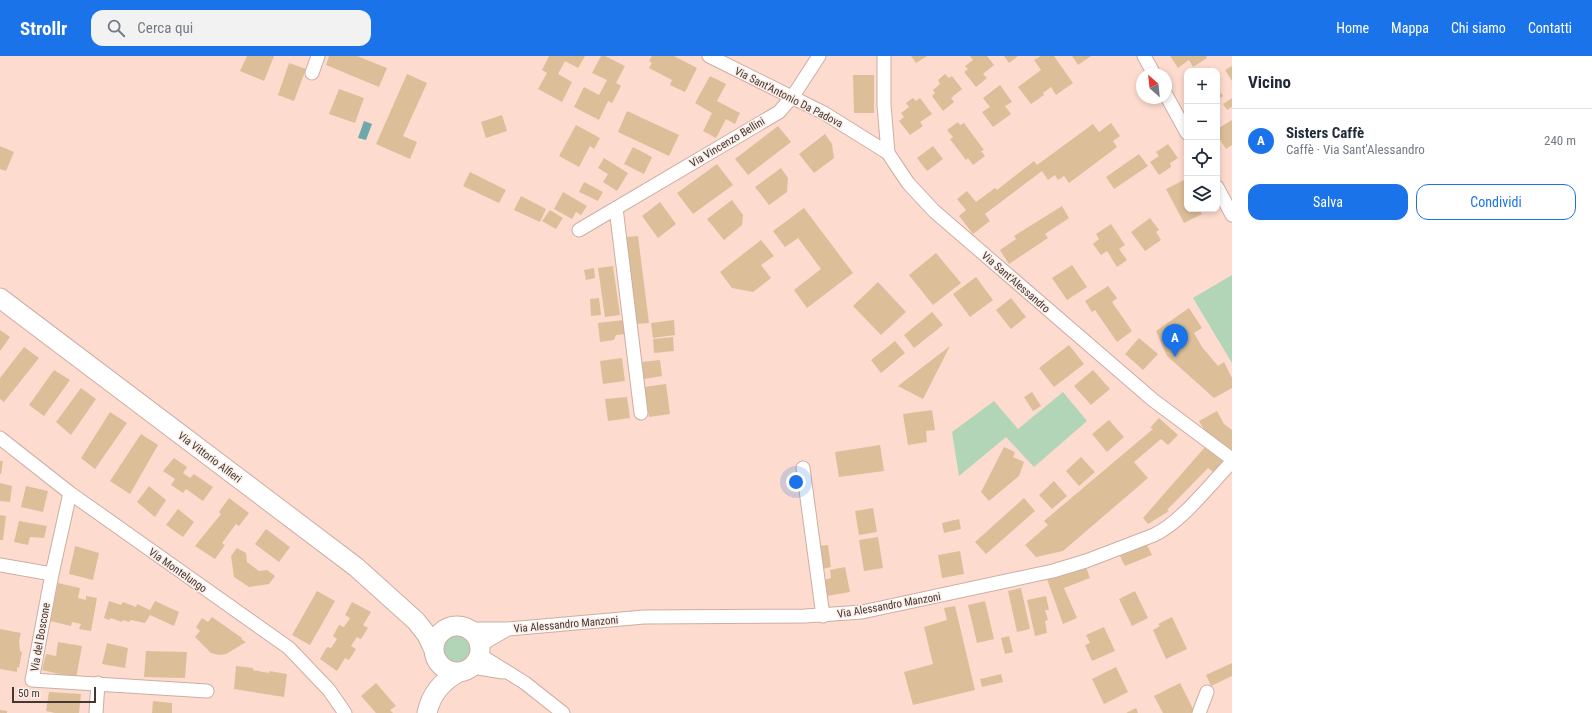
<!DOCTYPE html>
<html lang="it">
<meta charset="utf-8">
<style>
body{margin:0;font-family:"Roboto Condensed",sans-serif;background:#f2f2f3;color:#1f2937}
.controls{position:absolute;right:12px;top:12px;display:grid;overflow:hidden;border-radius:8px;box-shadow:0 2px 6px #0003}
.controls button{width:36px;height:36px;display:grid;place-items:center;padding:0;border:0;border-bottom:1px solid #e0e1e3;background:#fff;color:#1f2937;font:20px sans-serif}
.compass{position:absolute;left:1136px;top:12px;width:36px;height:36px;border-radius:50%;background:#fff;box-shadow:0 2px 6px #0003;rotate:333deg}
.scale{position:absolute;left:12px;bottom:10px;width:84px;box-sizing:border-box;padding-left:4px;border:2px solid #453833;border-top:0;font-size:11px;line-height:14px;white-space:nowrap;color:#453833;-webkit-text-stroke:3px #fbeee8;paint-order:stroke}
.you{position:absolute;left:796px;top:426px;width:14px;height:14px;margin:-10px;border:3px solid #fff;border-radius:50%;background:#1a73e8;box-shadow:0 0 0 6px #1a73e833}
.badge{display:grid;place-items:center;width:26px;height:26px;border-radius:50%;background:#1a73e8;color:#fff;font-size:13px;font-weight:700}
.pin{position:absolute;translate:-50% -33px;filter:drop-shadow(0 1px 2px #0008)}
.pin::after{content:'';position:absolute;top:21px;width:14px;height:12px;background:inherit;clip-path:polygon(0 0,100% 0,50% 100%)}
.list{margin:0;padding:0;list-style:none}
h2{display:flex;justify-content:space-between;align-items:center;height:52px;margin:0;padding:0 16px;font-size:17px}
h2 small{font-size:13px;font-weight:400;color:#747a83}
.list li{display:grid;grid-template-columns:26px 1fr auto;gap:12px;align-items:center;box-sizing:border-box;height:64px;padding:0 16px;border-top:1px solid #e0e1e3}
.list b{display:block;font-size:15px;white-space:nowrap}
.list p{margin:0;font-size:13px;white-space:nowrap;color:#747a83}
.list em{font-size:13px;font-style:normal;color:#747a83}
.actions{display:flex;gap:8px;padding:12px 16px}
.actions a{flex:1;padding:9px 0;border:1px solid #1a73e8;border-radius:12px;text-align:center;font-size:14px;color:#1a73e8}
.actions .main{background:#1a73e8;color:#fff}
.icon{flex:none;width:22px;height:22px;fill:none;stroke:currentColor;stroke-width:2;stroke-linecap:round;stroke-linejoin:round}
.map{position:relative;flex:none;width:1232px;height:657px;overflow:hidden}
header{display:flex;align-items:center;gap:24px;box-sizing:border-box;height:56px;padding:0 20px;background:#1a73e8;color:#fff}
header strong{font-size:19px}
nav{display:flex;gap:22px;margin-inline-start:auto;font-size:14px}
.search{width:280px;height:36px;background:#f2f2f3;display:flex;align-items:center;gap:10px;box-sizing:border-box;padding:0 14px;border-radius:12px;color:#747a83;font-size:15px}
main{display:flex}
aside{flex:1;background:#fff}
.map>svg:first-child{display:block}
.green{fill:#b1d5b6}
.water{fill:#6da8ac}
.building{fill:#dcbf99}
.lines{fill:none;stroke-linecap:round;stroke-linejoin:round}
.street-casing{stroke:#ceaea2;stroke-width:15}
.secondary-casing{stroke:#ceaea2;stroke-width:21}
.street{stroke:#fff;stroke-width:13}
.secondary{stroke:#fff;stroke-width:19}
.labels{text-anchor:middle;stroke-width:3;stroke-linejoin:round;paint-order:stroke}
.street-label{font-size:11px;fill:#453833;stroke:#fbeee8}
</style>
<header>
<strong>Strollr</strong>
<div class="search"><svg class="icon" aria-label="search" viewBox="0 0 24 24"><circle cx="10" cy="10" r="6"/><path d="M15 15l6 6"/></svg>Cerca qui</div>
<nav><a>Home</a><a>Mappa</a><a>Chi siamo</a><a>Contatti</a></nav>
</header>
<main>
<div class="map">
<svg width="1232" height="657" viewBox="0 0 1232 657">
<rect width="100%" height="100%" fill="#fddbcf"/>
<path class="green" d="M 1232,219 L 1232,307 L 1193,242 Z
M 1063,336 L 1087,365 L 1034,411 L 1006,381 L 959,420 L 952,376 L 994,345 L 1018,373 Z
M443 592a14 14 0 1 1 28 0a14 14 0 1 1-28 0Z"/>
<path class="water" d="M 364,65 L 372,68 L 366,84 L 358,82 Z"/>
<path class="building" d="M 247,0 L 274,0 L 264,25 L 240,15 Z
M 329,0 L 357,0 L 387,12 L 379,31 L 326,9 Z
M 549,0 L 585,0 L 578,12 L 565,5 L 558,18 L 572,26 L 562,46 L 538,33 L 547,17 L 542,14 Z
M 601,0 L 605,0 L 625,10 L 616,27 L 621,30 L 612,47 L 608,45 L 599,64 L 574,51 L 584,31 L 599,39 L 607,24 L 592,17 Z
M 652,0 L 674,0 L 697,12 L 685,36 L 670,29 L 672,24 L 649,12 L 652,7 L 649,5 Z
M 911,0 L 927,0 L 916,7 Z
M 970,0 L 987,0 L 994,9 L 983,18 L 987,22 L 976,31 L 964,16 L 968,13 L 965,10 L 973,4 Z
M 1004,0 L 1018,0 L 1009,7 Z
M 1041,0 L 1054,0 L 1073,27 L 1056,39 L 1051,31 L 1043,37 L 1044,39 L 1031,48 L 1018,31 L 1041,14 L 1034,4 Z
M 1072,0 L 1091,0 L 1078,9 Z
M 1170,0 L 1206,0 L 1207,2 L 1193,11 L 1189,4 L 1178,12 Z
M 289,7 L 306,13 L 294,45 L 278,39 Z
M 1232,10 L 1232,25 L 1225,14 Z
M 407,18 L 427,27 L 403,80 L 417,86 L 410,103 L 376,88 Z
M 945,18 L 949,22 L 952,20 L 962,33 L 951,42 L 954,46 L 943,55 L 932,40 L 935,37 L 933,34 L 940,28 L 938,24 Z
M 853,19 L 874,19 L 874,57 L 854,57 Z
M 710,20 L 726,28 L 717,45 L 740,57 L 735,68 L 726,63 L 716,82 L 703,75 L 712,57 L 695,47 Z
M 1000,29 L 1012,46 L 1005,50 L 1011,58 L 993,71 L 982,56 L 990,51 L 983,42 Z
M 1217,32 L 1223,40 L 1217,44 Z
M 339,33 L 364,42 L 355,67 L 329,58 Z
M 913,42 L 916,45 L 920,42 L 932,58 L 920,66 L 923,70 L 910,79 L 899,65 L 904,61 L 901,57 L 909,51 L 906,47 Z
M 1232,42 L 1232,51 L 1227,54 L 1223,48 Z
M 627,55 L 679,79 L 669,100 L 618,76 Z
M 502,59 L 507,75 L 486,82 L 481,66 Z
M 1232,64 L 1232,89 L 1226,93 L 1217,79 L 1217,73 Z
M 958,66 L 960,69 L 964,67 L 984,94 L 981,95 L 985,100 L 973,109 L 968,102 L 966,104 L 950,83 L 953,81 L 947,74 Z
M 1111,67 L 1120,80 L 1113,85 L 1117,91 L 1069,127 L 1064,120 L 1058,124 L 1055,119 L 1048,124 L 1042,115 L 985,158 L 990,165 L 973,178 L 959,160 L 966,154 L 957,143 L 967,135 L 976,146 L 995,132 L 997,134 L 1034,105 L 1037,109 L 1093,68 L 1099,76 Z
M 576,69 L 600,82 L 594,93 L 590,90 L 579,111 L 559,100 Z
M 778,70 L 791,86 L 748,119 L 735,103 Z
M 825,78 L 832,88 L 834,102 L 814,117 L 799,98 Z
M 1168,88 L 1178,102 L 1170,107 L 1171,111 L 1159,119 L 1150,106 L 1159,100 L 1156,96 Z
M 0,90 L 14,96 L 6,115 L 0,113 Z
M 933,90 L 943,103 L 927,115 L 917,102 Z
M 633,91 L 652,101 L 644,118 L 624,108 Z
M 1139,98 L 1148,110 L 1114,133 L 1106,121 Z
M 604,102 L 628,117 L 617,135 L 603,126 L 608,118 L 598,112 Z
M 717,108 L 733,129 L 693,158 L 677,137 Z
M 781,112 L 788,122 L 787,136 L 769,149 L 755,131 Z
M 470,116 L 506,134 L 499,147 L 463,130 Z
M 1184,124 L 1187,131 L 1187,153 L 1199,153 L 1202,158 L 1184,167 L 1166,133 Z
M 584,126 L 603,136 L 598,145 L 579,136 Z
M 563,136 L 587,150 L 581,159 L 576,156 L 572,163 L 554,153 Z
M 521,140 L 546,153 L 540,166 L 514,154 Z
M 732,144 L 743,159 L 742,169 L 724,184 L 707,163 Z
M 660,146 L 676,168 L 658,182 L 642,160 Z
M 1062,150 L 1069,162 L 1045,178 L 1048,182 L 1009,208 L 1000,194 L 1016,183 L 1014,180 Z
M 804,152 L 853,217 L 807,252 L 794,234 L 821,213 L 798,182 L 785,191 L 773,175 Z
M 550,154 L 563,162 L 556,173 L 542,165 Z
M 1150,162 L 1159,174 L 1156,176 L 1161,184 L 1145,195 L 1131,176 Z
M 1111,168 L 1125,189 L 1119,193 L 1127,204 L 1117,211 L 1107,195 L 1101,199 L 1093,188 L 1099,183 L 1096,178 Z
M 638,180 L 649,267 L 636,268 L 625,181 Z
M 761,184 L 774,200 L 761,209 L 771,222 L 753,236 L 732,232 L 720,216 Z
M 936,197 L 961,227 L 933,249 L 909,219 Z
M 1072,209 L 1087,231 L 1067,244 L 1052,222 Z
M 613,210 L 620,259 L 605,261 L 598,212 Z
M 594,212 L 595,222 L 586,224 L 584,214 Z
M 976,221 L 993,244 L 970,261 L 953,238 Z
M 878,226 L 906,256 L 881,279 L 853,250 Z
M 1108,230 L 1117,242 L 1112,246 L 1132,275 L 1117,286 L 1095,254 L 1092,256 L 1085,245 Z
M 599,242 L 601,259 L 591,260 L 590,243 Z
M 1011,242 L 1026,261 L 1011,273 L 996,254 Z
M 1189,252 L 1202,272 L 1194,277 L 1202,291 L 1218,310 L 1224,306 L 1232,322 L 1232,332 L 1214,342 L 1167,300 L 1156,275 Z
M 932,256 L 943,269 L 914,292 L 904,279 Z
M 624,264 L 626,278 L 616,279 L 614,284 L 600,286 L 598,267 Z
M 674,264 L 675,279 L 653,282 L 651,267 Z
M 0,274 L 10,281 L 0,295 Z
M 673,281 L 674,295 L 654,297 L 653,283 Z
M 1139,282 L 1158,298 L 1143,314 L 1125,298 Z
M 895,285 L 905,297 L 881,317 L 871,304 Z
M 1069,289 L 1084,308 L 1054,331 L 1039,312 Z
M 950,290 L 923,343 L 898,330 Z
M 24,291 L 39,302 L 4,346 L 0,343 L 0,322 Z
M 622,302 L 625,325 L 603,328 L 600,305 Z
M 660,304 L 662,320 L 644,323 L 642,306 Z
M 54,314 L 70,324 L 44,360 L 29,349 Z
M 1093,314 L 1110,333 L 1091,349 L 1074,330 Z
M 666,328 L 670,358 L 649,361 L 644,331 Z
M 81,332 L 96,343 L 71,379 L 56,366 Z
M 1032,336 L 1041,350 L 1033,355 L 1024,341 Z
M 627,341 L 630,362 L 608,365 L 605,343 Z
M 932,354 L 935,374 L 926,375 L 927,386 L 908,389 L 903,358 Z
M 1217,355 L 1224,368 L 1232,374 L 1232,395 L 1207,378 L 1199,365 Z
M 110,356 L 127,367 L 95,413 L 81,402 Z
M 1159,362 L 1178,379 L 1168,389 L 1161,383 L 1134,406 L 1148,422 L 1063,495 L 1036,501 L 1025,489 L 1048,469 L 1044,465 L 1153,373 L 1150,372 Z
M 1109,364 L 1124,381 L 1107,396 L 1092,378 Z
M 141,378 L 158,389 L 130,438 L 110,425 Z
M 880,389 L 884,415 L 839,421 L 835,396 Z
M 1004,391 L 1015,396 L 1013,401 L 1024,406 L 1019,420 L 989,445 L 981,436 Z
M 1205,391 L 1223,405 L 1213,416 L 1208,412 L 1167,454 L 1169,455 L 1148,468 L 1143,462 Z
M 1081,401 L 1095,416 L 1079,430 L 1066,415 Z
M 174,402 L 187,411 L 183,417 L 190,422 L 194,418 L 213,431 L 203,445 L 186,433 L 183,437 L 171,429 L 175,423 L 163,415 Z
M 0,405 L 3,405 L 1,418 L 0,418 Z
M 1054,425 L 1067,440 L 1052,453 L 1039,439 Z
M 0,427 L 12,430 L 10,446 L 0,445 Z
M 26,430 L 48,435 L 43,456 L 21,451 Z
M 149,430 L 166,444 L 155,461 L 137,446 Z
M 229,442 L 249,457 L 239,470 L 236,468 L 222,487 L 225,489 L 215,503 L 195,490 L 221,458 L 219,456 Z
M 1024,442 L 1035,455 L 986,498 L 975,486 Z
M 873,452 L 877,476 L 859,479 L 855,455 Z
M 178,453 L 194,466 L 183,481 L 166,469 Z
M 0,459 L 6,460 L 3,484 L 0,484 Z
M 959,463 L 961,473 L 944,477 L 942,467 Z
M 19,465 L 47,470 L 44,482 L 30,481 L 28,489 L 14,486 Z
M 266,473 L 290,491 L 279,506 L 255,488 Z
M 878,481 L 883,512 L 864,515 L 859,484 Z
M 828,489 L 831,511 L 822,513 L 819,490 Z
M 1147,489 L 1152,499 L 1125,510 L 1120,500 Z
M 75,490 L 99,497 L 93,524 L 69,518 Z
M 237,492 L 246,497 L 247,506 L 259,515 L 267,514 L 275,520 L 269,528 L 249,531 L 234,521 L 231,500 Z
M 960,495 L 964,518 L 942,522 L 938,499 Z
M 845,511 L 850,536 L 827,540 L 824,524 L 831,522 L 830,514 Z
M 1086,511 L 1090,522 L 1064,532 L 1077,562 L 1063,568 L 1047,523 L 1070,517 Z
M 58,527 L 80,532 L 78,542 L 86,544 L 86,540 L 97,542 L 91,575 L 79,573 L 81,568 L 72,566 L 71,570 L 50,565 Z
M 1021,532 L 1030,573 L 1017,576 L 1008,535 Z
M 317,535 L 335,545 L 310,589 L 292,579 Z
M 1135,535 L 1148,562 L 1132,570 L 1119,543 Z
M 1046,540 L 1049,554 L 1045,554 L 1048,564 L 1045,565 L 1047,577 L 1035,580 L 1027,544 Z
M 109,545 L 121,549 L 123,546 L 136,551 L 137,548 L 150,554 L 155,545 L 179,556 L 174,570 L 150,559 L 145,567 L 131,564 L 129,566 L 123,564 L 122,566 L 111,562 L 109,564 L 104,562 Z
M 985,545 L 994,583 L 977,587 L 968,549 Z
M 352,546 L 371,556 L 363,569 L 368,572 L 361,583 L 357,581 L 351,590 L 356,593 L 349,604 L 345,602 L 337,615 L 320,603 L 327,591 L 331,592 L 337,583 L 333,580 L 339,569 L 344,571 L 350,562 L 345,559 Z
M 955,550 L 975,634 L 913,649 L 904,616 L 933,608 L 924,571 L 947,564 L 944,552 Z
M 212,561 L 242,582 L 241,583 L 246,586 L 226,598 L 219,599 L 211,597 L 195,581 L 200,575 L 196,571 L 202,562 L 208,566 Z
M 1172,561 L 1187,593 L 1166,603 L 1153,574 L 1160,570 L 1158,568 Z
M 1104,571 L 1115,595 L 1092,605 L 1085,589 L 1090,587 L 1086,579 Z
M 0,573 L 21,577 L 19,585 L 20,595 L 22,596 L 19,612 L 17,611 L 17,616 L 0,613 Z
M 1009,580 L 1013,596 L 1005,598 L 1001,582 Z
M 58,586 L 82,590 L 76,622 L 42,614 L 46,598 L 56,600 Z
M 107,587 L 128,592 L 125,612 L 102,608 Z
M 146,595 L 187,596 L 185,622 L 144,621 Z
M 1232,607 L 1232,620 L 1211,630 L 1206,619 Z
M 236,610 L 253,612 L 253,614 L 269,617 L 269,615 L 287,618 L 284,641 L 234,633 Z
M 1116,611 L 1128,636 L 1104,648 L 1092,623 Z
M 1001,618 L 1003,626 L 982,631 L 980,623 Z
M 376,627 L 396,650 L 390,654 L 393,657 L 376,657 L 361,640 Z
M 1180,627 L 1195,657 L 1163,657 L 1154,640 Z
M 49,636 L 81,638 L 79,657 L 55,657 L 46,655 Z
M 153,645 L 172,647 L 172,657 L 152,657 Z
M 1136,652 L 1138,657 L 1126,657 Z
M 0,654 L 7,655 L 7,657 L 0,657 Z"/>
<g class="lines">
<g class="street-casing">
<path id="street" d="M 709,0 L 824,57 L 888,97
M 884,0 L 884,49 L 888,97 L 908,127 L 934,155 L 1153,344 L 1232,403
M 1144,0 L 1154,18
M 312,17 L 318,0
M 1166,39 L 1187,77
M 1217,131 L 1232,159
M 616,152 L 641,357
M 579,174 L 779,56 L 793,40 L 819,0
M 0,382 L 70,437 L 289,592 L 329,634 L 345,657
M 803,412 L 823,560
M 70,437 L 52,518 L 32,624 L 207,635
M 0,509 L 52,518
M 470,573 L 508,573 L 644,561 L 805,560 L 862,556 L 1053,515 L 1086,505 L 1154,479 C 1183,465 1209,429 1232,406
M 480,591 L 487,585 L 506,574
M 480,599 L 525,627 L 563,657
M 472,611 L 503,616
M 96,657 L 98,627
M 1199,657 L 1207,636"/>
</g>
<g class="secondary-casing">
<path id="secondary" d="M 0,242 L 356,511 L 416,565 L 427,579 L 434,594
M434 593a23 23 0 1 1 46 0a23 23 0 1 1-46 0Z
M 427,657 C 431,638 442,625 459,616"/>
</g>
<use href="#street" class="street"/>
<use href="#secondary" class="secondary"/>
</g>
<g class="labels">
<g class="street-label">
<text transform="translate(789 41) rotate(27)" y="4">Via Sant'Antonio Da Padova</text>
<text transform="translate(727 86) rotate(-31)" y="4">Via Vincenzo Bellini</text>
<text transform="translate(1016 226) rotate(41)" y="4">Via Sant'Alessandro</text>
<text transform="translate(210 401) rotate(37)" y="4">Via Vittorio Alfieri</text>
<text transform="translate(178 514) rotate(35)" y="4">Via Montelungo</text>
<text transform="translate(889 549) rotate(-10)" y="4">Via Alessandro Manzoni</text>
<text transform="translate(566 568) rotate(-5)" y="4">Via Alessandro Manzoni</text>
<text transform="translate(40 581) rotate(-80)" y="4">Via del Boscone</text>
</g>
</g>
</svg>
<div class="controls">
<button>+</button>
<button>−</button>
<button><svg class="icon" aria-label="locate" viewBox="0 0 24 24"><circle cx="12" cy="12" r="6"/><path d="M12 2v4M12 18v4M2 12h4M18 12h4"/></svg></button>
<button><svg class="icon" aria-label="layers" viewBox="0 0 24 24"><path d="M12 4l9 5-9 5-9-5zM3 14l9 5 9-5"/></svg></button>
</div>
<svg class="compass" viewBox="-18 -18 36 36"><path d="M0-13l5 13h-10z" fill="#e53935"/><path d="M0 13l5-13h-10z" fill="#747a83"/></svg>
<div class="scale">50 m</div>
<div class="you"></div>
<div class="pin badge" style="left:1175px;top:301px">A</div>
</div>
<aside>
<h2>Vicino<small></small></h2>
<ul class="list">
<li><span class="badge">A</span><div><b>Sisters Caffè</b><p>Caffè · Via Sant'Alessandro</p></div><em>240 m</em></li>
</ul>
<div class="actions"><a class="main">Salva</a><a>Condividi</a></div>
</aside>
</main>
